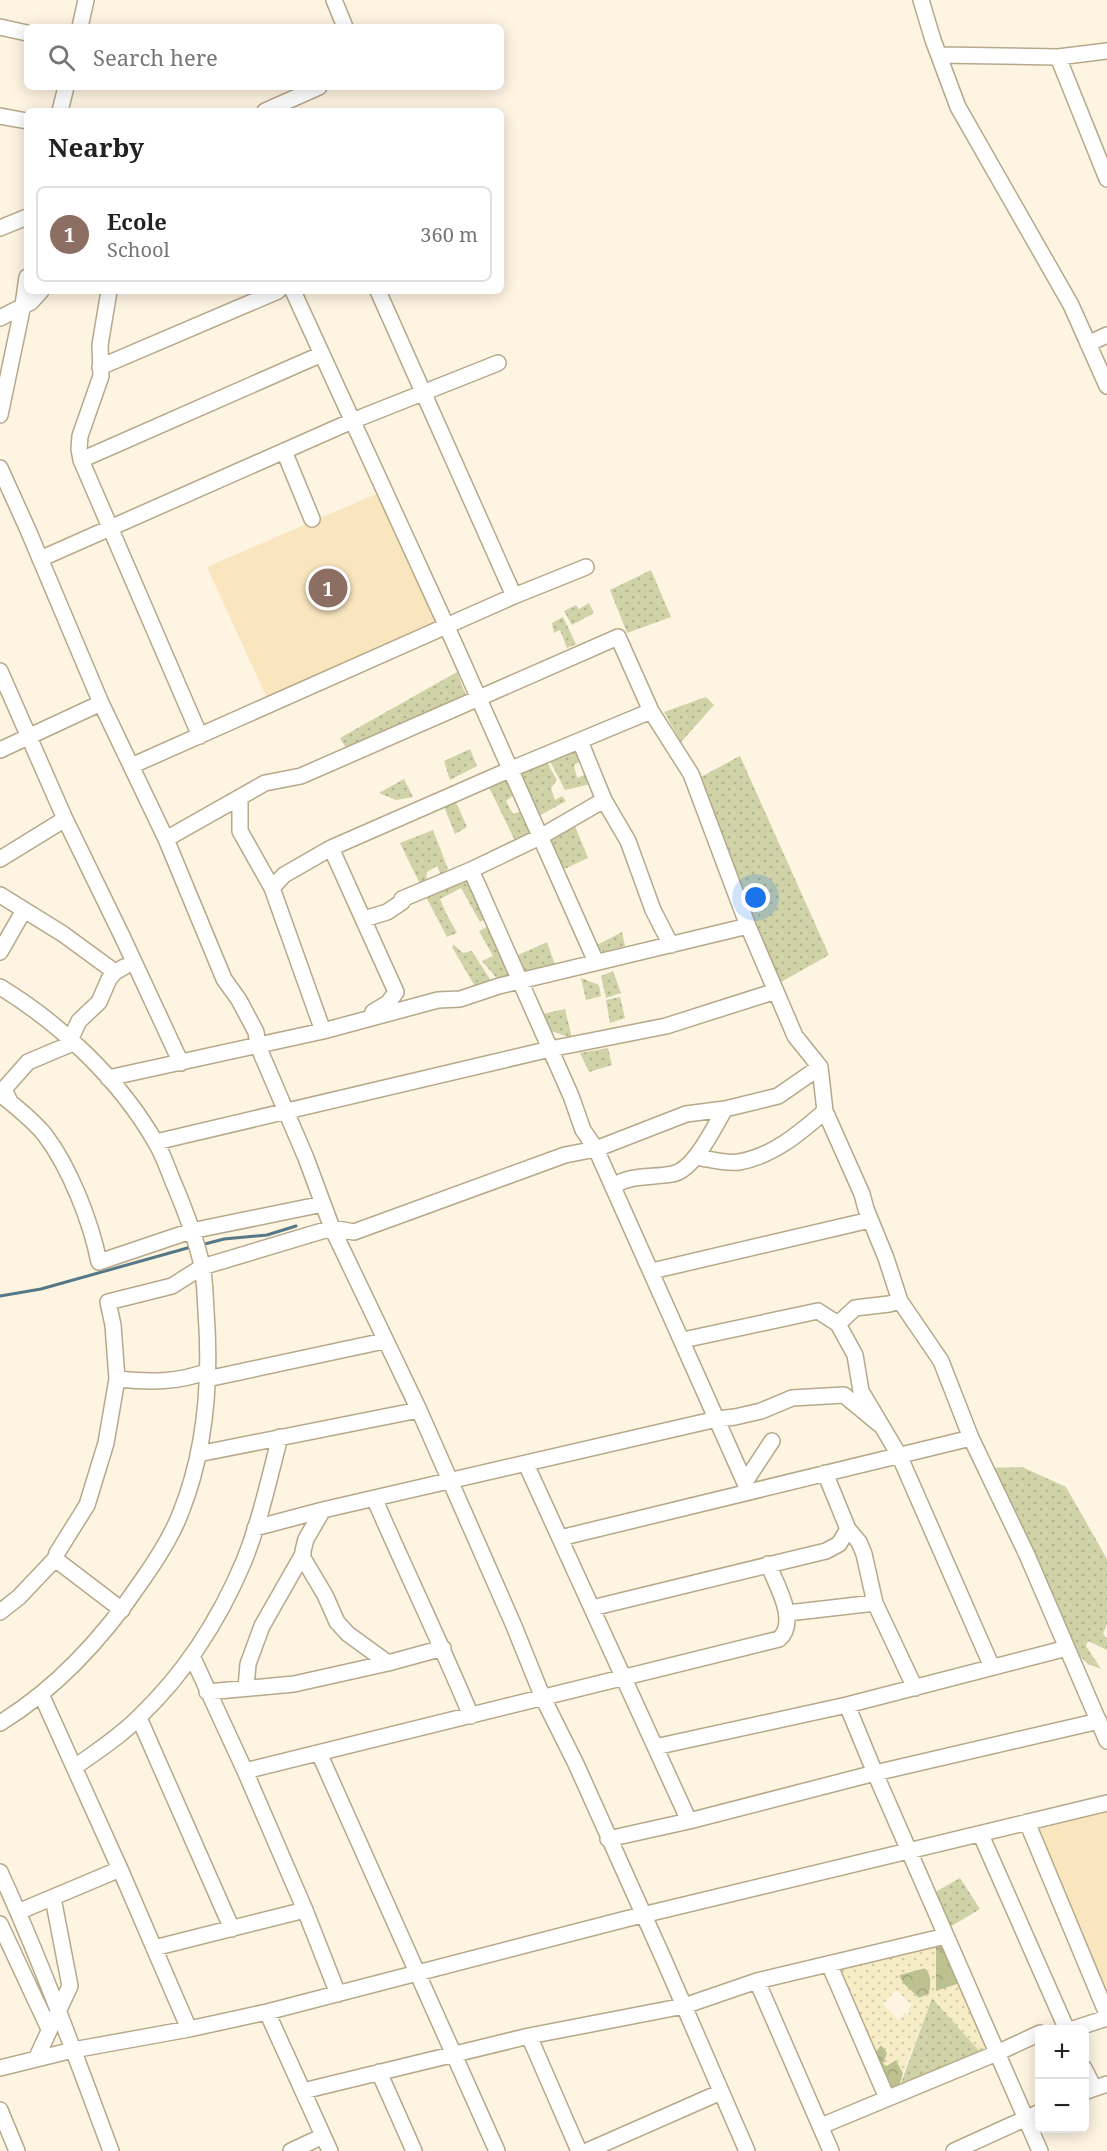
<!DOCTYPE html>
<meta charset="utf-8">
<style>
body{margin:0;font-family:"Noto Serif",serif;background:#f6f6f6;color:#222}
.controls{position:absolute;right:18px;bottom:18px;display:grid;overflow:hidden;border-radius:9px;box-shadow:0 3px 15px #0003}
.controls button{width:54px;height:54px;display:grid;place-items:center;padding:0;border:0;border-bottom:2px solid #e0e0e0;background:#fff;color:#222;font:30px sans-serif}
.you{position:absolute;left:756px;top:898px;width:21px;height:21px;margin:-15px;border:4px solid #fff;border-radius:50%;background:#1a73e8;box-shadow:0 0 0 9px #1a73e833}
.badge{display:grid;place-items:center;width:39px;height:39px;border-radius:50%;background:#ea580c;color:#fff;font-size:20px;font-weight:700}
.pin{position:absolute;translate:-50% -50%;border:3px solid #fff;box-shadow:0 2px 6px #0006}
.list{margin:0;padding:0;list-style:none}
h2{display:flex;justify-content:space-between;align-items:center;height:78px;margin:0;padding:0 24px;font-size:26px}
h2 small{font-size:20px;font-weight:400;color:#767676}
.list li{display:grid;grid-template-columns:39px 1fr auto;gap:18px;align-items:center;box-sizing:border-box;height:96px;margin:0 12px 12px;padding:0 12px;border:2px solid #e0e0e0;border-radius:9px}
.list b{display:block;font-size:22px;white-space:nowrap}
.list p{margin:0;font-size:20px;white-space:nowrap;color:#767676}
.list em{font-size:20px;font-style:normal;color:#767676}
.icon{flex:none;width:33px;height:33px;fill:none;stroke:currentColor;stroke-width:2;stroke-linecap:round;stroke-linejoin:round}
.map{position:relative;flex:none;width:1107px;height:2151px;overflow:hidden}
.search{position:absolute;background:#fff;box-shadow:0 3px 15px #0003;left:24px;top:24px;width:480px;height:66px;display:flex;align-items:center;gap:15px;box-sizing:border-box;padding:0 21px;border-radius:9px;color:#767676;font-size:22px}
.panel{position:absolute;background:#fff;box-shadow:0 3px 15px #0003;left:24px;top:108px;width:480px;height:186px;border-radius:9px}
.map>svg:first-child{display:block}
.built{fill:#f9e6bf}
.grass{fill:url(#grass-dots)}
.forest{fill:url(#forest-crowns)}
.sand{fill:url(#sand-dots);fill-rule:evenodd}
.lines{fill:none;stroke-linecap:round;stroke-linejoin:round}
.stream{stroke:#547885;stroke-width:3}
.minor-casing{stroke:#b7a88a;stroke-width:18}
.minor{stroke:#fff;stroke-width:15}
</style>
<div class="map">
<svg width="1107" height="2151" viewBox="0 0 1107 2151">
<defs>
<pattern id="grass-dots" width="8" height="8" patternUnits="userSpaceOnUse" patternTransform="scale(1.5)"><rect width="8" height="8" fill="#cfd3a7"/><path d="M2 2h.1M6 6h.1" fill="none" stroke="#b1b48e" stroke-width="1.8" stroke-linecap="round"/></pattern>
<pattern id="forest-crowns" width="20" height="18" patternUnits="userSpaceOnUse" patternTransform="scale(1.5)"><rect width="20" height="18" fill="#bcc190"/><path d="M2 6a3 3 0 1 1 6 0M12 15a3 3 0 1 1 6 0" fill="none" stroke="#a1a57b"/></pattern>
<pattern id="sand-dots" width="8" height="8" patternUnits="userSpaceOnUse" patternTransform="scale(1.5)"><rect width="8" height="8" fill="#f6ecc6"/><path d="M2 2h.1M6 6h.1" fill="none" stroke="#d2caa9" stroke-width="1.8" stroke-linecap="round"/></pattern>
</defs>
<rect width="100%" height="100%" fill="#fef4e2"/>
<path class="built" d="M 383,491 L 445,627 L 270,705 L 207,567 Z
M 1107,1804 L 1107,2016 L 1024,1824 Z"/>
<path class="grass" d="M 651,570 L 671,617 L 627,633 L 610,590 Z
M 589,603 L 594,613 L 572,625 L 564,611 L 576,605 L 579,609 Z
M 563,617 L 576,644 L 567,648 L 560,630 L 554,633 L 552,623 Z
M 457,672 L 466,696 L 349,753 L 340,738 Z
M 706,697 L 714,705 L 681,742 L 664,712 Z
M 575,745 L 583,760 L 574,765 L 577,778 L 586,774 L 591,784 L 565,790 L 548,757 Z
M 470,749 L 477,766 L 450,780 L 444,761 Z
M 740,756 L 829,955 L 774,986 L 695,780 Z
M 545,759 L 557,780 L 551,788 L 555,800 L 562,796 L 566,801 L 539,816 L 519,771 Z
M 506,775 L 516,793 L 506,801 L 513,814 L 524,810 L 535,836 L 516,843 L 487,783 Z
M 404,779 L 413,797 L 396,800 L 379,793 Z
M 455,800 L 467,827 L 455,834 L 443,804 Z
M 575,826 L 588,858 L 560,871 L 549,839 Z
M 433,830 L 448,869 L 441,875 L 437,866 L 427,872 L 426,881 L 420,884 L 400,843 Z
M 469,875 L 488,917 L 480,922 L 461,888 L 440,899 L 446,913 L 457,933 L 447,937 L 426,897 Z
M 491,925 L 515,979 L 500,982 L 482,961 L 493,956 L 479,931 Z
M 622,932 L 625,946 L 603,952 L 595,946 Z
M 547,942 L 555,965 L 523,975 L 516,956 Z
M 454,945 L 463,953 L 472,951 L 493,984 L 476,988 L 452,947 Z
M 613,971 L 621,993 L 606,998 L 601,976 Z
M 581,978 L 599,985 L 601,996 L 586,1000 Z
M 620,997 L 625,1018 L 610,1023 L 606,1000 Z
M 565,1009 L 572,1038 L 551,1031 L 542,1014 Z
M 608,1048 L 612,1065 L 589,1072 L 580,1053 Z
M 1022,1467 L 1066,1487 L 1107,1559 L 1107,1624 L 1103,1634 L 1107,1638 L 1107,1650 L 1088,1641 L 1086,1646 L 1101,1669 L 1088,1664 L 1072,1649 L 990,1468 Z
M 960,1878 L 980,1909 L 945,1930 L 930,1895 Z
M 932,1998 L 985,2057 L 897,2094 Z"/>
<path class="forest" d="M 946,1936 L 966,1981 L 936,1992 L 936,1938 Z
M 925,1968 C 932,1976 931,1984 929,1994 L 919,1998 L 903,1983 L 899,1975 Z
M 881,2045 L 896,2060 L 903,2073 L 897,2094 L 887,2098 L 870,2059 Z"/>
<path class="sand" d="M 936,1938 L 936,1991 L 966,1981 L 997,2053 L 985,2057 L 932,1998 L 903,2073 L 896,2060 L 887,2066 L 883,2064 L 887,2053 L 881,2045 L 870,2059 L 829,1964 ZM 925,1968 C 932,1976 931,1984 929,1994 L 919,1998 L 903,1983 L 899,1975 ZM 896,1990 L 912,2005 L 908,2009 L 910,2012 L 907,2015 L 905,2013 L 898,2020 L 883,2004 Z"/>
<g class="lines">
<path class="stream" d="M 201,1245 L 224,1239 L 267,1235 L 296,1226
M 0,1296 L 41,1289 L 191,1247"/>
<g class="minor-casing">
<path id="minor" d="M 334,0 L 345,27
M 921,0 L 933,40 L 958,107 L 1071,305 L 1107,386
M 0,27 L 27,33
M 80,27 L 86,0
M 939,55 L 1058,57 L 1107,51
M 1058,57 L 1107,179
M 60,111 L 66,87
M 265,111 L 319,87
M 0,116 L 27,121
M 0,228 L 27,217
M 109,291 L 100,345 L 101,376 L 80,436 L 79,449 L 81,460 L 200,736
M 293,291 L 447,627 L 596,962
M 378,291 L 514,596
M 0,318 L 31,302 L 41,291
M 1088,344 L 1107,335
M 100,367 L 278,291
M 0,415 L 23,305 L 27,277
M 284,451 L 312,519
M 81,460 L 322,354
M 0,468 L 28,530 L 101,703 L 166,839 L 224,979 L 239,1000 L 256,1032 L 258,1046 L 306,1158 L 332,1228 L 419,1410 L 514,1626 L 543,1698 L 576,1764 L 664,1960 L 747,2151
M 40,559 L 352,421 L 498,363
M 0,671 L 65,819 L 122,936 L 181,1063
M 580,741 L 604,800 L 628,841 L 653,910 L 671,945
M 0,750 L 101,703
M 131,766 L 514,596 L 586,567
M 240,798 L 240,831 L 272,888 L 323,1031
M 166,839 L 265,783 L 301,776 L 618,637 L 651,711 L 691,774 L 748,926 L 795,1036 L 820,1067 L 825,1111 L 862,1194 L 866,1209 L 886,1258 L 900,1301 L 941,1361 L 971,1438 L 1027,1555 L 1107,1741
M 331,848 L 396,992 L 388,1003 L 373,1012
M 0,859 L 65,819
M 471,870 L 571,1096 L 583,1130 L 596,1149 L 749,1492
M 272,888 L 284,875 L 331,848 L 509,770 L 651,711
M 0,895 L 63,934 L 115,972
M 364,919 L 387,912 L 402,902 L 402,899 L 471,870 L 540,837 L 604,800
M 0,952 L 24,910
M 0,987 C 61,1024 120,1080 156,1143 C 164,1156 168,1170 174,1184 C 185,1210 196,1238 202,1266 C 205,1280 205,1296 206,1311 C 211,1378 206,1449 181,1512 C 172,1536 157,1559 143,1579 C 104,1637 59,1687 0,1723
M 70,1040 L 79,1021 L 99,1002 L 109,979 L 115,972 L 124,967
M 108,1078 L 323,1031 L 438,1000 L 460,999 L 499,986 L 748,926
M 0,1094 C 15,1106 33,1120 45,1135 C 70,1168 91,1222 99,1262 L 191,1231 L 323,1204
M 10,1102 L 4,1089 L 28,1062 L 73,1043
M 156,1142 L 550,1049 L 666,1026 L 776,991
M 696,1157 C 710,1159 726,1164 739,1162 C 773,1156 800,1133 825,1111
M 613,1186 C 632,1174 651,1178 672,1174 C 694,1171 714,1127 725,1109
M 652,1271 L 870,1220
M 838,1324 L 855,1355 L 861,1391 L 899,1455 L 992,1667
M 683,1340 L 818,1311 L 838,1324 L 855,1308 L 889,1304 L 900,1301
M 117,1379 C 149,1382 178,1383 208,1371
M 207,1379 L 384,1341
M 198,1454 L 419,1410
M 526,1464 L 689,1821
M 825,1473 L 848,1529 L 859,1542 L 864,1554 L 875,1603 L 915,1688
M 745,1482 L 772,1441
M 375,1500 C 406,1572 441,1643 471,1716
M 323,1510 L 306,1539 L 303,1551 L 303,1558 L 325,1595 L 337,1622 L 348,1634 L 388,1663
M 255,1528 L 323,1510 L 717,1419 L 735,1417 L 761,1411 L 792,1398 L 844,1395 L 879,1424
M 560,1538 L 971,1438
M 55,1559 L 122,1610
M 592,1608 L 826,1551 L 839,1544 L 848,1529
M 0,1612 L 19,1597 L 55,1559 L 57,1553 L 87,1505 L 106,1443 L 117,1379 L 113,1325 L 108,1302 L 172,1286 L 202,1267 L 332,1228 L 354,1232 L 565,1155 L 596,1149 L 686,1114 L 725,1109 L 778,1096 L 820,1067
M 788,1613 L 875,1603
M 192,1656 L 245,1771 L 305,1910 L 338,1994
M 246,1688 L 248,1664 L 262,1626 L 303,1554
M 207,1692 L 294,1684 L 388,1663 L 443,1648
M 41,1694 L 120,1869 L 189,2029
M 847,1705 L 875,1773 L 1040,2151
M 139,1718 L 232,1929
M 655,1747 L 847,1705 L 1067,1648
M 319,1753 L 497,2151
M 75,1767 C 97,1751 121,1736 140,1716 C 185,1673 220,1618 244,1561 C 260,1521 269,1479 280,1437
M 245,1771 L 779,1639 C 799,1622 776,1584 768,1564
M 1027,1822 L 1107,2014
M 981,1835 L 1067,2030
M 608,1839 L 689,1821 L 875,1773 L 1099,1721
M 0,1872 C 42,1963 76,2057 111,2151
M 18,1912 L 120,1869
M 0,1924 L 49,2029
M 154,1948 L 305,1910
M 829,1964 L 887,2098
M 757,1981 L 831,2151
M 267,2012 L 330,2151
M 1070,2030 L 1107,2018
M 529,2036 L 579,2151
M 36,2059 L 70,1986 L 53,1898
M 0,2068 L 73,2050 L 189,2029 L 267,2012 L 626,1919 L 1107,1803
M 1084,2068 L 1094,2088
M 379,2072 L 414,2151
M 303,2091 L 529,2036 L 684,2006 L 757,1981 L 946,1936
M 1084,2092 L 1107,2084
M 0,2110 L 17,2151
M 821,2126 L 997,2053 L 1040,2033
M 291,2151 L 323,2136
M 587,2151 L 721,2092
M 954,2151 L 1040,2112"/>
</g>
<use href="#minor" class="minor"/>
</g>
</svg>
<div class="controls">
<button>+</button>
<button>−</button>
</div>
<div class="you"></div>
<div class="pin badge" style="left:328px;top:588px;background:#8d6e63">1</div>
<div class="search"><svg class="icon" aria-label="search" viewBox="0 0 24 24"><circle cx="10" cy="10" r="6"/><path d="M15 15l6 6"/></svg>Search here</div>
<section class="panel">
<h2>Nearby<small></small></h2>
<ul class="list">
<li><span class="badge" style="background:#8d6e63">1</span><div><b>Ecole</b><p>School</p></div><em>360 m</em></li>
</ul>
</section>
</div>
